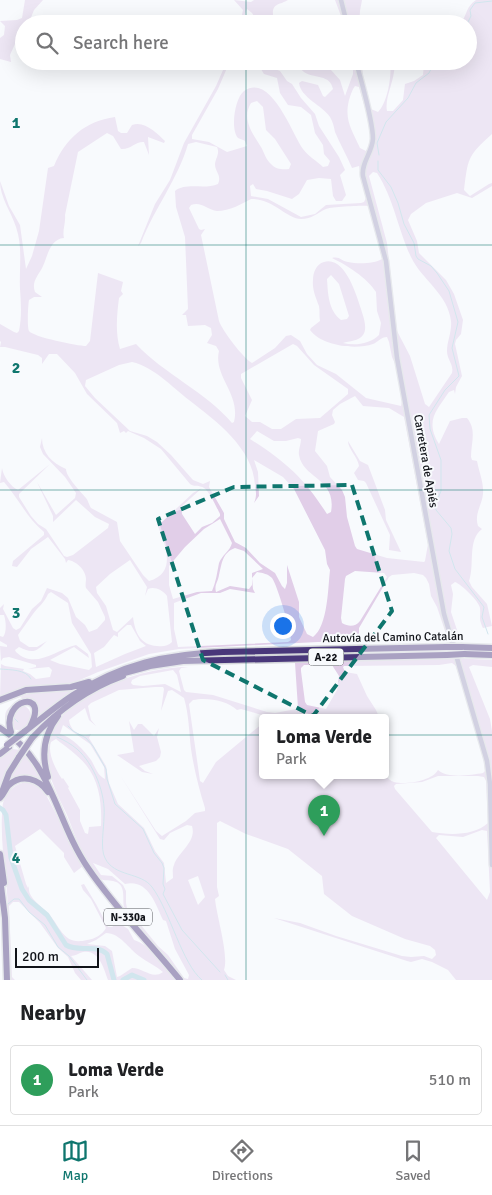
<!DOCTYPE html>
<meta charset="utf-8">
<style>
body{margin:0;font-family:Signika,sans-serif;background:#f2f2f2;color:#202124}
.scale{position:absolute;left:15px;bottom:12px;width:84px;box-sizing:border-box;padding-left:5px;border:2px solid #111319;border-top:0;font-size:14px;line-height:18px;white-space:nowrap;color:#111319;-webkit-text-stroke:4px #f8fafd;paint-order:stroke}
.you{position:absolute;left:282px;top:625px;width:18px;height:18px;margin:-12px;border:4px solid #fff;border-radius:50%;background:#1a73e8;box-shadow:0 0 0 8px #1a73e833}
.badge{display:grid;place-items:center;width:32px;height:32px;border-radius:50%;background:#0f766e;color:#fff;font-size:16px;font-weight:700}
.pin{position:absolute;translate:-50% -41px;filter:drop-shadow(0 1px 2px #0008)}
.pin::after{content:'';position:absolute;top:26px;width:18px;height:15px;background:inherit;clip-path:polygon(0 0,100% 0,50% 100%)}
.popup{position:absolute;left:259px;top:714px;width:130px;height:65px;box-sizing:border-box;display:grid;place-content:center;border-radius:5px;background:#fff;filter:drop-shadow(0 1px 4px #0005);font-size:16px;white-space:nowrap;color:#757577}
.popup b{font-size:19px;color:#202124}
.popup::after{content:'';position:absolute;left:50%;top:100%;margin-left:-10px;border:10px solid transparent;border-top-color:#fff}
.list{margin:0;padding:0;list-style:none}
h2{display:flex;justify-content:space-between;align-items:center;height:65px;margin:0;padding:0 20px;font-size:21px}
h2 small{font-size:16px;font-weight:400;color:#757577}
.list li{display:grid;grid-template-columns:32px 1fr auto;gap:15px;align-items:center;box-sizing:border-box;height:70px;margin:0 10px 10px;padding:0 10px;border:1px solid #e0e0e0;border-radius:5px}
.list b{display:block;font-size:19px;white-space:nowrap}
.list p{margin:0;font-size:16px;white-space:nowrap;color:#757577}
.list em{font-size:16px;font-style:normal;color:#757577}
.icon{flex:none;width:28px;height:28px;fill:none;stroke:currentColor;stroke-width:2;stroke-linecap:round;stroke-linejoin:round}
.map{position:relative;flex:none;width:492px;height:980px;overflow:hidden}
.search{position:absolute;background:#fff;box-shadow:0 5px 20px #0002;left:15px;right:15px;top:15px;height:55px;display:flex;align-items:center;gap:12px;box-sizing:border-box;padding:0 18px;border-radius:28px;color:#757577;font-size:19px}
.sheet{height:145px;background:#fff}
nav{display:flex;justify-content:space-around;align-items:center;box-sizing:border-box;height:70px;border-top:1px solid #e0e0e0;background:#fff;font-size:14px;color:#757577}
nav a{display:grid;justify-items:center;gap:2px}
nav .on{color:#0f766e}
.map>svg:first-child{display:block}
.green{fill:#e1cee8;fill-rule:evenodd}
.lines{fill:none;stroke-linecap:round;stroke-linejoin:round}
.stream{stroke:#a3cedc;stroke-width:1}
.river{stroke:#a3cedc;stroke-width:5}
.minor-casing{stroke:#d3d5d9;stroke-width:7}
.highway-casing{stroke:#d3d5d9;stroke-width:9}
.minor{stroke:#a49fc1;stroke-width:4.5}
.highway{stroke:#49377a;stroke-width:6}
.highway-bridge-casing{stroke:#d3d5d9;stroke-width:9;stroke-linecap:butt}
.highway-bridge{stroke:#49377a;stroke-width:6}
.marked{fill:none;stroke:#0f766e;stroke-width:4;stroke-dasharray:10 6;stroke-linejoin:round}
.grid{fill:none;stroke:#0f766e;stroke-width:1;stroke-opacity:0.55}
.labels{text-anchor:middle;stroke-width:4;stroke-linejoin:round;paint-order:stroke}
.shield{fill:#f8fafd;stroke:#56585d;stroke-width:1}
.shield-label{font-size:11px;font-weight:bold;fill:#111319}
.street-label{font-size:12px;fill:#111319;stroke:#f8fafd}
.grid-label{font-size:16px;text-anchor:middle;font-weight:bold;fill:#0f766e;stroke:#f8fafd;stroke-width:4;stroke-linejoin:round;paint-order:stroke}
</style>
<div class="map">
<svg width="492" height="980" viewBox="0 0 492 980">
<rect width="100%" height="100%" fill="#f8fafd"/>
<path class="green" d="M 25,0 L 43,0 L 34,10 L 30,20 L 43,24 L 24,24 L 10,55 L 11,62 L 0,59 L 0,38 L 4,35 L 5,26 L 0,21 L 17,20 L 22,18 Z
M 234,0 L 251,2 L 254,0 L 288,0 C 280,5 272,3 273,15 L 279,24 L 259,24 L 252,13 L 247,9 L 241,24 L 240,24 L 243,10 Z
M 335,0 L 362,0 C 361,8 357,17 363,24 L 359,24 L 354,21 L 351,24 L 344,24 Z
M 476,0 L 492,0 L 492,134 C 467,156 468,159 464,190 L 470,196 L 489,184 L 492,183 L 492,186 L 472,198 L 457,193 L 426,203 L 411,214 L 408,220 L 417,241 L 419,253 L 446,280 L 454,294 L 463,320 L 461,334 L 456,340 L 455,344 L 462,376 L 456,387 L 455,394 L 454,390 L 449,392 C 436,411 425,421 439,444 L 450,421 L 462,418 L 467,418 C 477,430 471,443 471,457 L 472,460 L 477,461 C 479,472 484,483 483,494 C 482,505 474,514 478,526 L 482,529 C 467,540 475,565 469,581 L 472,587 L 487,604 L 492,626 L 483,628 C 478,617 481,618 480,608 C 479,601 461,584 455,582 L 451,585 L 453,594 L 451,612 L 458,633 L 446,634 L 437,607 L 431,596 L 429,584 L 426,578 L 423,575 L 414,573 L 392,575 L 389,577 L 359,628 L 359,637 L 362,640 L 359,642 L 318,642 L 179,649 L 149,654 L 98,672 L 73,683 L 31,686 L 15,691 L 0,698 L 1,664 L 5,666 L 24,669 L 23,671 L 30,674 L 36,679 L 50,677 L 52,670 L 49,667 L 28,669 L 36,667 L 36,665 L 9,657 L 3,658 L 1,661 L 0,646 L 7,647 L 7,645 L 0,641 L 0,636 L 3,637 C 7,632 6,621 4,615 L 0,615 L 0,608 L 4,604 L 3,609 L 13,628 L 16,630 L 20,628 L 32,609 L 41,601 L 47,588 L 62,593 L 68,598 L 76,617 L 85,625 L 89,632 L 97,629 L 105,620 L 105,617 L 98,602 L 86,588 C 85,585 86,582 86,579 C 86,570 76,561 68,560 L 66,563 L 65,559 L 48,537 L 31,549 L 17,567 L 12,566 L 13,561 L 44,535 L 44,532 C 27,518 18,498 4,482 L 0,483 L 2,468 C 3,476 11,487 18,490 L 50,464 L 19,494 L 19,497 L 31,516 L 38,524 L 46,529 L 64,556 L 67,557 L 73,555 L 108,528 L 109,524 L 95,517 L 76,500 L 53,522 L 53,516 L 37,482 L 56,515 L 75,498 L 76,493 L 65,477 L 43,454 L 40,447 L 42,438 C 42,453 52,463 66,469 C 66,477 81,492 86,498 C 88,500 89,505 91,508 L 117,522 L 120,541 L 143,575 L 149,581 C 178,573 165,543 157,524 L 162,522 L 193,493 L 202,488 L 181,507 L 182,514 L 195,534 L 202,527 L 212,523 L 220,516 L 220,514 C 217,508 208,488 202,487 C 197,485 195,487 190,484 L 161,449 L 144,438 L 128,431 L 126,433 L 124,431 L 120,433 L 117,423 L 87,394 L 75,373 L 57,354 L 49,354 L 42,364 L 42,358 L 38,355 L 5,347 L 0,347 L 1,342 L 0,341 L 0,324 L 14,332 L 17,333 L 19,331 C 22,316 21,303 20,289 C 19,268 23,247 16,227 C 11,211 0,198 0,181 L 9,206 L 20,225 L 26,269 L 32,256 L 39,231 L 48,168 L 54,166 C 65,139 85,121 115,117 L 118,131 L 121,133 L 127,133 L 132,125 C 144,120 157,133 165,141 L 164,143 L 148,137 L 149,155 L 144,142 C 136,141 130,150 121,149 L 113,136 L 107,133 L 78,152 L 65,215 C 66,222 62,231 64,238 C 50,239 48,255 43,266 C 39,275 31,281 35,292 L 42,297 L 34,297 L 29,300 C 28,305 27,327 29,331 C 33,337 78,346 86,346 L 90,341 L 98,273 L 123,282 L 121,291 L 123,294 L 119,298 C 117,314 115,333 120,349 L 136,344 C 164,374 206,392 232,423 L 234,422 C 241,394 213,376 219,351 L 216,346 L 207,343 L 212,335 L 211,328 L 205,325 L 188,326 L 186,315 L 182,315 L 188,309 L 185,237 L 176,207 L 175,191 C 186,182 205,190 218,184 C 222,175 215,172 215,164 C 216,157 220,154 217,147 L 196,142 L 188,144 C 178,179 154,209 141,243 L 138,246 L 155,204 L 170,180 L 184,143 L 216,86 L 227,61 L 230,61 L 218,89 L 192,135 L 192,139 L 209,142 L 227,152 L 247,146 L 245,141 C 244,140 240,139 238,138 C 230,129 235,98 244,91 C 271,72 292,134 303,149 C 308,156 317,161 323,167 L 328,166 L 330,161 L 324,154 L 323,145 L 315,133 L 311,115 L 301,107 L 288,105 L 280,93 L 277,78 L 264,74 L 256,61 L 264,61 L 270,67 L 280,71 L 287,81 L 292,84 L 301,98 L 315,114 L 319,126 L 339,157 L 345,170 L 340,175 L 346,195 L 342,201 L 336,201 L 333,196 L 331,179 L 319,178 L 307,180 L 299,194 L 292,199 L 267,191 L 256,189 L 253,184 L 250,186 L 251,196 L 268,199 L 301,217 L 315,214 L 326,205 L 361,203 L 364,202 L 366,198 L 359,166 L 352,168 C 347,156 340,144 335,132 C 334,127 333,122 330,117 C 322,105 301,98 299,83 L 302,81 L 318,85 L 323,96 L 325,97 L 333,89 C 330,74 315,79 304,72 C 300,69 297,64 293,61 L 314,61 L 331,70 L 340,80 L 345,96 L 353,74 L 353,61 L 362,61 L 363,78 L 371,109 L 378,112 C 388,102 392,75 390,61 L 394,61 C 397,78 384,96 387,111 L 393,111 L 403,100 L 405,84 L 414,81 L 423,75 L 424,63 L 428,61 L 468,61 L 468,24 L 460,24 C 467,16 466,6 476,0 ZM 355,86 L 359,87 C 363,104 377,137 366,151 L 360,148 C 352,130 344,120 349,100 C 351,94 352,90 355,86 ZM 257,101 L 263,107 L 266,130 L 275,139 L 291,164 L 289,169 C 283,170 275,169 271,164 C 266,160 264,152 261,147 C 253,134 241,119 251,103 ZM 373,172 L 377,173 C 394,199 398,230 411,257 C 422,280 448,294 451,321 C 452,332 447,341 447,351 C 447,360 454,364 452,373 L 429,407 L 425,404 L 410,356 L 397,331 L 387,243 L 369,176 ZM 251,199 C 272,198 287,219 301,219 C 312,219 317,213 326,209 C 329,207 365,205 368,206 L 379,243 L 382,259 C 374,264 357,264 348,262 C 341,261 340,256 332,258 C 347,265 367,278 376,292 L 377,311 L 381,323 L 379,335 C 370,344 355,346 343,343 C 349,341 359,341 363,335 C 368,328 363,316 361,309 C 356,294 345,256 324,262 C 316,264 313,273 313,280 C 312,289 316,298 319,306 C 320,311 319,316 320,321 L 311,328 L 310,330 C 322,346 355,350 373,344 C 378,342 381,337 387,337 L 389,342 L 392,357 L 396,366 L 402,401 L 401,406 L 366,398 L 336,374 L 317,365 L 307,354 L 300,341 L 291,335 L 286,336 L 275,348 L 252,363 C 243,358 222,330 219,321 L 201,235 L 205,229 L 201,230 L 199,229 L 189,208 L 191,205 C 201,201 208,210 217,211 C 230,211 241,204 251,199 ZM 331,275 L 339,284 L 349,316 L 347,319 L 341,320 C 328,310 328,293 327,279 ZM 293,344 L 297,346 L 314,365 L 348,389 L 348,394 L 320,418 L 296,419 L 281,429 L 272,429 L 260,422 L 252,422 L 245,416 L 252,400 L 241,378 L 241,374 ZM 132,362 C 154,367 172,387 189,400 C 216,421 253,448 255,485 C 256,492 257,496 254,503 L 259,496 L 258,472 L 254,460 L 283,477 L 294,489 L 325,550 L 327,564 L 330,570 C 328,587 328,626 313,637 L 307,634 L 299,617 L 299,602 L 287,565 L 287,583 L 285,589 L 282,586 L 275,573 L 260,563 L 246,548 L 235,542 L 224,519 L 224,513 L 209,487 L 210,481 L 203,484 L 193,480 L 171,455 L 157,442 L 147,436 L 130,431 L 95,398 L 85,386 L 86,380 L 119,365 ZM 355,396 L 363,406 L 389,408 L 404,417 L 428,544 L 425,561 L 424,562 L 387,558 L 357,549 L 355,546 L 347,517 L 345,497 L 342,490 L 330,477 L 327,466 L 315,451 L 318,431 L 334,424 L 335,422 L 332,415 L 333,410 L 340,404 ZM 257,431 L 274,441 L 286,441 L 298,438 L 301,439 C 301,445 298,450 299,455 C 303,479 337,478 331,512 L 327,514 C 304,478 286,462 250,439 ZM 220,519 L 232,543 C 230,551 222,555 219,563 C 217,573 216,582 212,591 L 197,592 L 173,599 L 169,585 L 169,566 L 185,547 L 204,529 ZM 235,548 L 244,551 L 263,569 L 252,573 L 252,585 L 249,589 L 230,586 L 216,592 C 214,585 218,582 219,575 C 222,563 222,553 235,548 ZM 130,560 L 147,587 L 145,596 L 148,589 C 154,586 163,590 167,596 L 172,642 C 168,646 163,647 157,646 C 140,645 135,632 133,617 L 117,632 L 113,630 L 106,606 L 97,593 L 96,587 L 110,574 ZM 355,571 L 384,573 L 387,577 L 360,621 C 355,627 349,627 342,623 L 341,618 L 345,579 L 346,576 ZM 257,572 C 263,573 268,574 272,578 C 278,587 290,629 291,640 L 288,642 L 178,647 L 174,629 L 174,603 L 201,593 L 220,593 L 230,589 L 255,593 L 253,589 L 252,578 ZM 51,592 L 68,603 L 72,623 L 91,654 L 92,667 L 89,670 L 60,664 L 50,660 L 74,647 L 89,658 L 88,654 L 76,645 C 56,650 35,670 16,652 L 15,650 L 19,647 C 33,654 36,652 47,641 L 37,647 L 29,647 L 20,641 L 18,635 C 23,628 28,621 33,614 C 38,607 45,602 48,594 ZM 127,625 L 131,625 L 140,641 L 146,646 L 125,654 L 96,667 L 94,653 L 104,647 L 114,635 L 118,637 L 118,633 Z
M 348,441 L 360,461 L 368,465 L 385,510 L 386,520 L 401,552 L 389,550 L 390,535 L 366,483 L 364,481 L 358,480 L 354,473 L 359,466 C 358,457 348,449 348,441 Z
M 453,658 L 492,660 L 492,667 L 473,665 L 469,667 L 490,719 L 492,731 L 492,980 L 456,980 L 448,970 L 432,962 L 422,959 L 411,962 L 407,961 L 274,918 L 300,923 L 336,936 L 402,956 L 411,957 L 424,956 L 432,959 L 436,955 L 435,950 L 430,946 L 405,939 L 352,916 L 324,894 L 322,876 L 288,849 L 246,834 L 220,821 L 217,823 L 217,887 L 219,896 L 215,899 C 217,918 229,955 224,970 L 228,976 L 236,980 L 184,980 L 124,907 C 122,898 127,884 113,881 C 108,880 105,881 100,879 C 84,861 76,838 67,815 C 58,795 45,773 47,750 C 52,695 142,667 188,667 L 181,668 L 179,671 L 184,690 L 186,692 L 213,695 L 267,712 L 275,713 L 296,709 L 298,708 L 295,663 ZM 452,663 L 456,666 C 465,698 482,739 485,771 L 483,773 C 471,775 448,779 438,770 C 432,781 406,785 394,782 C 390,781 388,778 385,775 L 263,775 L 263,723 L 216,762 L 203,783 L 200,781 L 189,704 L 193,700 C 206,697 227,700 237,710 L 241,709 L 269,717 L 379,717 L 376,710 L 367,696 L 357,674 L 345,672 L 343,667 L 344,666 L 439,665 ZM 304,665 L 332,665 L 339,676 L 337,690 L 326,709 L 307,705 L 305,702 L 301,671 L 301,668 ZM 173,670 L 177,675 L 181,692 L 165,684 L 143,686 L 133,685 L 131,683 L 132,680 L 140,676 ZM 155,687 L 163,687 L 164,689 L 161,711 L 168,691 L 172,690 L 184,698 C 189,715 189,732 191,749 C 194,769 199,789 205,808 L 205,811 L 195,813 L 186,821 L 162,836 L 156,831 L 120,775 L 160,839 L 164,840 L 170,833 L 187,825 L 192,826 C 197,842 178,852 174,865 C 172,869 173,874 173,878 L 166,883 L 164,863 L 155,851 L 144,828 L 118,804 L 109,783 L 106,766 L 89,738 L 91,734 C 81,738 70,731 69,720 L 85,708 L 89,720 L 96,726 L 91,720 L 88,706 L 91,703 L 119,690 ZM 63,725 L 90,744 L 104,767 L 105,779 C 97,775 96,768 91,760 C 84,750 72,737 60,734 ZM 56,739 C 66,747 78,755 86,765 C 100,782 102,806 101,826 L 89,827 L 88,834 L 85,833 L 80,821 L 80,810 L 68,788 L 69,787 L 63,778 L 62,779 C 56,770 47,753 51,742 ZM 438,776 L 478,776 L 484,777 L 486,781 L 488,823 C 474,836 449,835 432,832 L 395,789 L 394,786 L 396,784 L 422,782 ZM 482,830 L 487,831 L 490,892 L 487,900 L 436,838 L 439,835 L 463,837 ZM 93,863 L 108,869 L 125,884 C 148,879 155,903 163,920 L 166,921 L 175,949 L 189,975 L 188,979 L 184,978 L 168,955 L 158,946 L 127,908 L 126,903 L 126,891 L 123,885 L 112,876 L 101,875 ZM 198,876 L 205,897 L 198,905 L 188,880 Z
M 78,688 L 36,719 C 37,709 28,701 20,697 L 30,693 Z
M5 717a13 13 0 1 1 26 0a13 13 0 1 1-26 0Z
M 129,721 L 134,730 L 138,724 L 142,724 L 154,736 L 159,728 L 157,737 L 161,752 L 160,757 L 156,761 L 139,766 L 145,771 L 153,774 L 142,772 L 117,755 L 134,752 Z
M 12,749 L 21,750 L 0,789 L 0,758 Z
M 25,752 L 45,783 L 30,776 L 8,782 Z
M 28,782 L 40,787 L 44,791 L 83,866 L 74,873 L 64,857 L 64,853 L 40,829 L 15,846 L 26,884 L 28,888 L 29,886 C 27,898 42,906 49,914 C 61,928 64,946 87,940 C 95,939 102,935 106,928 L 91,899 L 83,890 L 81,885 L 84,884 L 96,904 L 108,927 L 113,927 L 103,909 L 108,910 L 114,920 L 128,929 L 134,940 C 152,946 165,966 177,980 L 108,980 C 104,969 99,949 83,952 C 79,953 75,956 71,956 L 92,980 L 81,980 L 75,973 L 68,957 L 58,948 L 40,923 L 19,902 L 13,902 L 9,906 L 12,977 L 15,980 L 10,980 C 10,947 9,913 6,879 C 3,855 0,827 3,803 C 7,791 15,783 28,782 ZM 106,933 C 120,933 129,949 139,956 C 147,962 156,966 163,972 C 152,980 144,968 132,968 L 120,976 L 117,977 L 112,951 L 105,946 L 87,944 L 96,940 Z"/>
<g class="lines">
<path class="stream" d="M 467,24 L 471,16 L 470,10 L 475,3 L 492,1
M 379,155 L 377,143 L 386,122 L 408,98 L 416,83 L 429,73 L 435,61
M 378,161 L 378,170 L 391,187 L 398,203 L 404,224 L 414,243 L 416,256 L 418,259 L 431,266 L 437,273 L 449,291 L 458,322 L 452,348 L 459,376 L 445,390 L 429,415 L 430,429 L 441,460 L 441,491 L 435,505 L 436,510 L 451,528 L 452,534 L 449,551 L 455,569 L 484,607 L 482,617 L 488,634
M 0,669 C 10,670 26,669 31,679
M 14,718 L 18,722
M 68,726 L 73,731 L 86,738 L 93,746 L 106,769 L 107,779 L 115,804 L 143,829 L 154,853 L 162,863 L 164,868 L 163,884 L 165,889 L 163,894 L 182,930 L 220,972
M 57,737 C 64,740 71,744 77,749 C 94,764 106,794 104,817 C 104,828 100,849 105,858 C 114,877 141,872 152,887 C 170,911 182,964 202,980
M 8,904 L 14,899 L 19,899 L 29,912 L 45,925 L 58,947 L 69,956 L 87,980
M 225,975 L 228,980"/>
<path class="river" d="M 0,808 L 3,810 L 6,815 L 11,858 L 22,889 L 29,900 L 47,915 L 66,945 C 79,953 95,943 107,954 L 114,980
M 123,980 L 132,975 L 144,980"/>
<g class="minor-casing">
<path id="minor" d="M 341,0 L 347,24
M 356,61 C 361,82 373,119 373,139 C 372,153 361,163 363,176 L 386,261 L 397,358 L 444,614 L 487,761 L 490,784 L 492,865"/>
</g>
<g class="highway-casing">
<path id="highway" d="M 462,647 L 492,648
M 464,654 L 492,655
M 117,675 L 150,666 L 183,661 L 447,655
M 0,700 L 26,690 L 71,687 L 89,682
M 0,728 C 52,760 56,822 88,868 C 115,908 150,943 180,980
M 11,732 C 0,699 51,687 30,727
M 24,732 C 41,719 56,706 73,695 C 121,664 166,654 223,652 L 446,647
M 32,738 C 58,710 87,689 123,676
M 0,754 L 9,747
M 48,777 C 41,755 44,734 58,716
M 2,792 L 9,773 L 19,757
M 0,798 C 4,794 5,789 9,785 C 22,773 39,779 48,792
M 0,854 L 4,883
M 0,878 L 5,918 L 7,980"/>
</g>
<use href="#minor" class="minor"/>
<use href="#highway" class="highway"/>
<g class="highway-bridge-casing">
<path id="highway-bridge" d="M 446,647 L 462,647
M 447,655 L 464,654
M 7,745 L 24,732
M 19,757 L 32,738"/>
</g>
<use href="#highway-bridge" class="highway-bridge"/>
</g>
<path d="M0 0H492V980H0ZM 352,485 L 392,611 L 313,716 L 203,660 L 158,519 L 234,487 Z" fill="#f8fafd" fill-opacity=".55" fill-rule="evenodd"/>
<path class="marked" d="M 352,485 L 392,611 L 313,716 L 203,660 L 158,519 L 234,487 Z"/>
<path class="grid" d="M 246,0 L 246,24M 246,61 L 246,980M 0,245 L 492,245M 0,490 L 492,490M 0,735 L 492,735"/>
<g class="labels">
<g class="shield">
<rect x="308.5" y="648.5" width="35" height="17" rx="4"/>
<rect x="104" y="908.5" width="48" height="17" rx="4"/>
</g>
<g class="shield-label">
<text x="326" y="661">A-22</text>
<text x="128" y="921">N-330a</text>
</g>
<g class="street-label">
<text transform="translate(426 461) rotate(80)" y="4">Carretera de Apiés</text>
<text transform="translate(393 637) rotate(-1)" y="4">Autovía del Camino Catalán</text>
</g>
</g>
<g class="grid-label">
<text x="16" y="128">1</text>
<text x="16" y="373">2</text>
<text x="16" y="618">3</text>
<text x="16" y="863">4</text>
</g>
</svg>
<div class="scale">200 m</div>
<div class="you"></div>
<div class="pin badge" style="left:324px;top:836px;background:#2e9e5b">1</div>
<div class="popup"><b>Loma Verde</b>Park</div>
<div class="search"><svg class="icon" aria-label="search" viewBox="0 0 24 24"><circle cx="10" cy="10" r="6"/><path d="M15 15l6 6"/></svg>Search here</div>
</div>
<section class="sheet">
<h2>Nearby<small></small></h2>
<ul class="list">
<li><span class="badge" style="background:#2e9e5b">1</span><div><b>Loma Verde</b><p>Park</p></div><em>510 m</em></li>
</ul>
</section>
<nav>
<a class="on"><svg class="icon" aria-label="map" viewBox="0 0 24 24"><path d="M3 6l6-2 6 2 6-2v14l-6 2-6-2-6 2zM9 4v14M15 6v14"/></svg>Map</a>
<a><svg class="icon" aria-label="directions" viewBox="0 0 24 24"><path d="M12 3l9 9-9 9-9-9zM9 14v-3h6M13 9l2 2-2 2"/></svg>Directions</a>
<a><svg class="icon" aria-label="saved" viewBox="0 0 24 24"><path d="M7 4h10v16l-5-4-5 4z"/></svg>Saved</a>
</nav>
